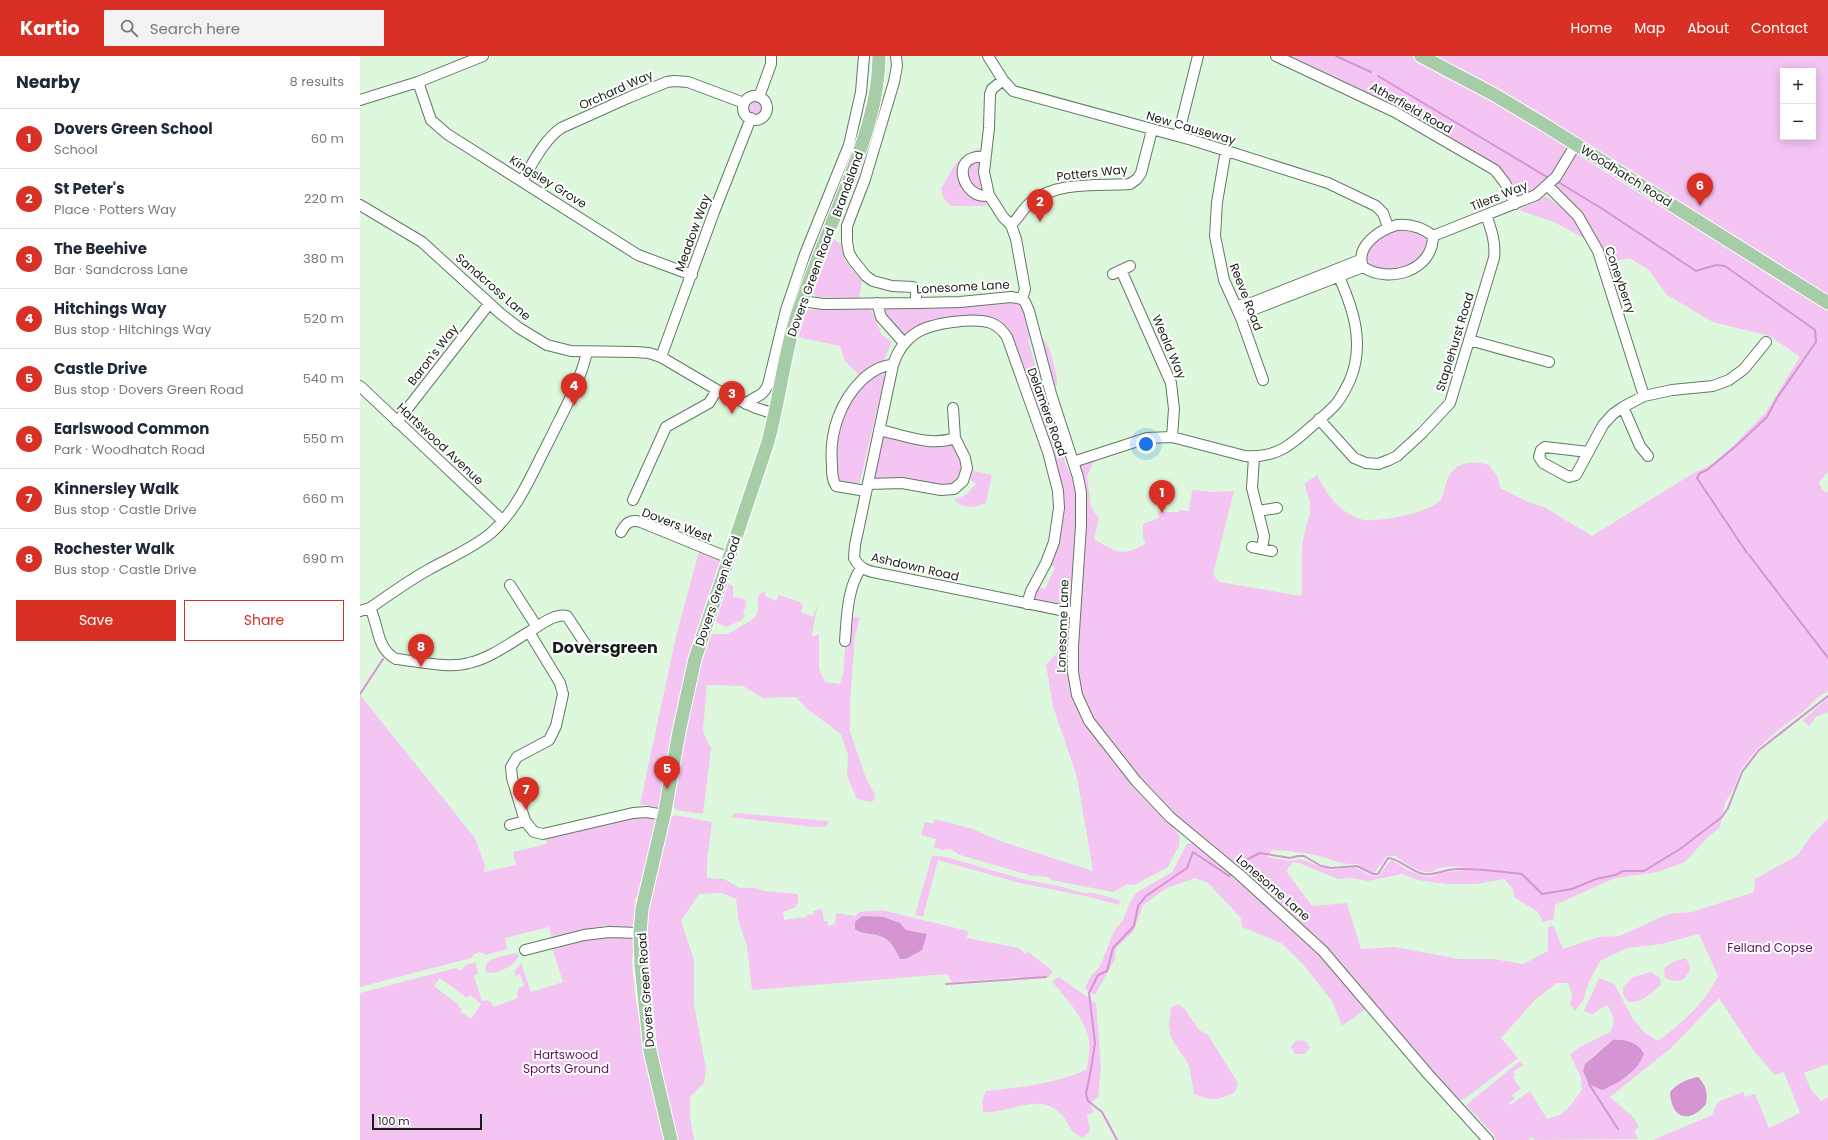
<!DOCTYPE html>
<meta charset="utf-8">
<style>
body{margin:0;font-family:Poppins,sans-serif;background:#f2f2f3;color:#1f2937}
.controls{position:absolute;right:12px;top:12px;display:grid;overflow:hidden;border-radius:0px;box-shadow:0 2px 10px #0003}
.controls button{width:36px;height:36px;display:grid;place-items:center;padding:0;border:0;border-bottom:1px solid #e0e1e3;background:#fff;color:#1f2937;font:20px sans-serif}
.scale{position:absolute;left:12px;bottom:10px;width:110px;box-sizing:border-box;padding-left:4px;border:2px solid #161f16;border-top:0;font-size:11px;line-height:14px;white-space:nowrap;color:#161f16;-webkit-text-stroke:3px #fff;paint-order:stroke}
.you{position:absolute;left:786px;top:388px;width:14px;height:14px;margin:-10px;border:3px solid #fff;border-radius:50%;background:#1a73e8;box-shadow:0 0 0 6px #1a73e833}
.badge{display:grid;place-items:center;width:26px;height:26px;border-radius:50%;background:#d93025;color:#fff;font-size:13px;font-weight:700}
.pin{position:absolute;translate:-50% -33px;filter:drop-shadow(0 1px 2px #0008)}
.pin::after{content:'';position:absolute;top:21px;width:14px;height:12px;background:inherit;clip-path:polygon(0 0,100% 0,50% 100%)}
.list{margin:0;padding:0;list-style:none}
h2{display:flex;justify-content:space-between;align-items:center;height:52px;margin:0;padding:0 16px;font-size:17px}
h2 small{font-size:13px;font-weight:400;color:#747a83}
.list li{display:grid;grid-template-columns:26px 1fr auto;gap:12px;align-items:center;box-sizing:border-box;height:60px;padding:0 16px;border-top:1px solid #e0e1e3}
.list b{display:block;font-size:15px;white-space:nowrap}
.list p{margin:0;font-size:13px;white-space:nowrap;color:#747a83}
.list em{font-size:13px;font-style:normal;color:#747a83}
.actions{display:flex;gap:8px;padding:12px 16px}
.actions a{flex:1;padding:9px 0;border:1px solid #d93025;border-radius:0px;text-align:center;font-size:14px;color:#d93025}
.actions .main{background:#d93025;color:#fff}
.icon{flex:none;width:22px;height:22px;fill:none;stroke:currentColor;stroke-width:2;stroke-linecap:round;stroke-linejoin:round}
.map{position:relative;flex:none;width:1468px;height:1084px;overflow:hidden}
header{display:flex;align-items:center;gap:24px;box-sizing:border-box;height:56px;padding:0 20px;background:#d93025;color:#fff}
header strong{font-size:19px}
nav{display:flex;gap:22px;margin-inline-start:auto;font-size:14px}
.search{width:280px;height:36px;background:#f2f2f3;display:flex;align-items:center;gap:10px;box-sizing:border-box;padding:0 14px;border-radius:0px;color:#747a83;font-size:15px}
main{display:flex}
aside{flex:1;background:#fff}
.map>svg:first-child{display:block}
.green{fill:#f4c5f2;fill-rule:evenodd}
.water{fill:#d594d2}
.lines{fill:none;stroke-linecap:round;stroke-linejoin:round}
.stream{stroke:#d594d2;stroke-width:2}
.minor-casing{stroke:#627962;stroke-width:12}
.major-casing{stroke:#fff;stroke-width:15}
.minor{stroke:#fff;stroke-width:10}
.major{stroke:#a6cca8;stroke-width:13}
.labels{text-anchor:middle;stroke-width:4;stroke-linejoin:round;paint-order:stroke}
.street-label{font-size:12px;fill:#161f16;stroke:#fff}
.park-label{font-size:12px;fill:#611361;stroke:#fff}
.district-label{font-size:16px;font-weight:bold;fill:#161f16;stroke:#fff}
</style>
<header>
<strong>Kartio</strong>
<div class="search"><svg class="icon" aria-label="search" viewBox="0 0 24 24"><circle cx="10" cy="10" r="6"/><path d="M15 15l6 6"/></svg>Search here</div>
<nav><a>Home</a><a>Map</a><a>About</a><a>Contact</a></nav>
</header>
<main>
<aside>
<h2>Nearby<small>8 results</small></h2>
<ul class="list">
<li><span class="badge">1</span><div><b>Dovers Green School</b><p>School</p></div><em>60 m</em></li>
<li><span class="badge">2</span><div><b>St Peter's</b><p>Place · Potters Way</p></div><em>220 m</em></li>
<li><span class="badge">3</span><div><b>The Beehive</b><p>Bar · Sandcross Lane</p></div><em>380 m</em></li>
<li><span class="badge">4</span><div><b>Hitchings Way</b><p>Bus stop · Hitchings Way</p></div><em>520 m</em></li>
<li><span class="badge">5</span><div><b>Castle Drive</b><p>Bus stop · Dovers Green Road</p></div><em>540 m</em></li>
<li><span class="badge">6</span><div><b>Earlswood Common</b><p>Park · Woodhatch Road</p></div><em>550 m</em></li>
<li><span class="badge">7</span><div><b>Kinnersley Walk</b><p>Bus stop · Castle Drive</p></div><em>660 m</em></li>
<li><span class="badge">8</span><div><b>Rochester Walk</b><p>Bus stop · Castle Drive</p></div><em>690 m</em></li>
</ul>
<div class="actions"><a class="main">Save</a><a>Share</a></div>
</aside>
<div class="map">
<svg width="1468" height="1084" viewBox="0 0 1468 1084">
<rect width="100%" height="100%" fill="#def8de"/>
<path class="green" d="M 927,0 L 1468,0 L 1468,416 L 1459,426 L 1463,435 L 1468,436 L 1468,635 L 1458,641 L 1444,655 L 1418,674 L 1396,694 L 1380,715 L 1375,730 L 1365,747 L 1360,771 L 1344,785 L 1325,806 L 1298,816 L 1255,822 L 1195,849 L 1194,863 L 1183,866 L 1178,856 L 1155,842 L 1153,833 L 1144,823 L 1116,828 L 1086,828 L 1057,824 L 1042,818 L 1008,825 L 992,822 L 978,823 L 939,807 L 933,806 L 926,815 L 952,850 L 987,847 L 1001,893 L 1035,891 L 1099,903 L 1133,903 L 1163,908 L 1188,895 L 1188,871 L 1193,869 L 1203,893 L 1238,881 L 1260,880 L 1308,858 L 1332,856 L 1394,836 L 1395,823 L 1438,799 L 1451,780 L 1468,762 L 1468,1008 L 1444,1017 L 1451,1034 L 1461,1045 L 1468,1041 L 1468,1084 L 1293,1084 L 1352,1059 L 1357,1048 L 1360,1045 L 1383,1036 L 1385,1041 L 1395,1038 L 1409,1072 L 1440,1057 L 1424,1016 L 1415,1019 L 1394,995 L 1359,942 L 1312,991 L 1250,1041 L 1273,1061 L 1279,1071 L 1274,1075 L 1278,1083 L 1174,1084 L 1173,1081 L 1168,1084 L 1135,1084 L 1134,1079 L 1106,1049 L 1160,1005 L 1163,1009 L 1153,1016 L 1155,1019 L 1153,1022 L 1161,1033 L 1152,1039 L 1155,1043 L 1149,1047 L 1150,1049 L 1170,1035 L 1187,1063 L 1200,1059 L 1211,1049 L 1222,1034 L 1221,1021 L 1210,999 L 1220,991 L 1250,976 C 1257,966 1253,958 1247,949 L 1232,958 L 1224,955 L 1239,922 L 1254,928 L 1273,963 L 1285,977 L 1298,985 C 1321,968 1346,946 1358,920 L 1339,878 L 1301,888 L 1267,892 L 1240,905 L 1229,926 L 1223,945 L 1215,955 L 1210,948 L 1212,938 L 1208,927 L 1197,927 L 1176,943 L 1141,982 L 1158,1002 L 1106,1042 L 1099,1045 L 1075,1019 L 1014,947 L 982,970 L 972,945 L 942,907 L 921,887 L 882,871 L 881,862 L 848,827 L 835,822 L 807,832 L 783,849 L 773,876 L 756,892 L 755,903 L 735,939 L 725,933 L 729,923 L 740,910 L 754,875 L 763,864 L 770,846 L 776,837 L 812,816 L 827,788 L 833,786 L 875,821 L 882,814 C 826,769 749,707 721,639 C 718,632 718,623 717,616 L 719,412 L 723,406 L 736,402 L 727,420 L 731,451 L 739,463 L 734,483 C 755,496 764,502 786,487 L 783,482 L 783,468 L 799,462 L 798,456 L 819,456 L 819,454 L 829,455 L 832,434 L 854,436 L 874,435 L 853,518 L 859,526 L 941,540 C 944,522 940,503 943,485 C 948,458 956,456 944,428 L 957,419 C 967,439 978,455 1000,463 C 1014,468 1072,457 1081,443 C 1086,434 1085,419 1097,411 C 1108,405 1118,406 1129,409 L 1138,422 L 1140,432 L 1168,446 L 1184,451 L 1232,480 L 1332,418 L 1352,408 L 1373,390 L 1406,356 L 1440,301 L 1410,280 L 1353,266 L 1307,239 L 1289,214 L 1269,202 L 1247,207 L 1234,181 L 1185,125 C 1177,132 1167,141 1156,140 L 1145,123 L 1017,44 L 1015,40 ZM 1423,15 L 1453,15 L 1453,81 L 1423,81 ZM 912,794 C 928,795 943,796 959,800 C 975,804 980,809 998,808 L 1007,815 L 1014,817 L 1027,800 L 1036,800 C 1043,806 1059,817 1069,816 C 1073,816 1076,813 1080,812 C 1088,810 1098,810 1105,812 L 1103,814 L 1082,817 L 1071,821 L 1063,820 L 1047,814 L 1032,804 C 1025,808 1024,815 1018,820 L 1011,820 L 994,811 L 971,814 L 961,811 L 941,803 L 930,805 L 907,801 ZM 1258,984 L 1275,989 L 1283,995 L 1283,1002 L 1268,1020 L 1223,1014 C 1226,1001 1246,991 1258,984 Z
M387 51a8 8 0 1 1 16 0a8 8 0 1 1-16 0Z
M 616,93 L 623,94 L 629,147 L 623,150 L 590,150 L 583,141 L 581,133 L 595,108 Z
M 1186,140 L 1210,159 L 1225,183 L 1194,166 L 1159,154 Z
M 1050,173 L 1068,178 L 1070,185 L 1057,205 L 1036,215 L 1009,212 L 1005,200 C 1016,179 1028,174 1050,173 Z
M 473,183 L 481,188 L 485,205 L 502,225 L 499,242 L 457,241 L 451,235 Z
M 649,245 L 662,249 L 666,255 L 669,275 L 669,286 L 678,320 L 706,409 L 717,431 L 718,460 L 711,549 L 705,552 L 676,545 L 674,541 L 678,531 L 685,533 L 695,512 L 690,509 L 703,457 L 651,280 L 607,261 L 577,263 L 566,266 L 548,279 L 543,279 L 524,259 L 525,252 Z
M 506,252 L 511,254 L 522,279 L 532,286 L 524,304 L 500,320 L 485,305 L 480,290 L 437,281 L 443,257 L 449,254 Z
M 683,283 C 690,289 699,322 697,330 L 693,331 L 681,284 Z
M 522,317 L 525,320 L 500,426 L 494,429 L 480,426 C 472,411 475,374 481,358 C 487,344 506,320 522,317 Z
M 525,380 L 592,386 L 603,408 L 601,421 L 589,431 L 520,425 L 515,421 L 514,416 L 521,381 Z
M 611,414 L 632,419 L 626,447 C 614,452 604,453 594,444 L 607,438 L 616,428 L 611,424 Z
M 339,496 L 360,505 L 318,654 L 301,752 L 280,748 L 317,576 Z
M 367,527 L 373,530 L 373,541 L 385,543 L 386,550 L 383,556 L 385,560 L 382,564 L 366,571 L 356,566 L 352,558 Z
M 406,535 L 405,540 L 416,545 L 419,539 L 440,546 L 443,551 L 441,556 L 453,561 L 460,544 L 455,561 L 452,580 L 459,579 L 459,613 L 465,626 L 480,628 L 483,618 L 485,594 L 491,577 L 493,561 L 500,562 L 495,580 L 490,645 L 490,676 L 506,722 L 515,739 L 514,744 L 511,746 L 497,743 L 487,720 L 488,699 L 481,678 L 446,652 L 436,641 L 403,642 L 383,630 L 347,629 L 343,673 L 344,678 L 351,692 L 343,758 L 316,754 L 311,748 L 334,625 L 350,578 L 368,578 L 395,562 L 398,555 L 398,541 L 401,537 Z
M 701,562 L 710,563 L 709,611 L 714,640 L 820,780 L 819,790 L 808,811 L 774,829 L 768,828 L 753,836 L 691,824 L 688,821 L 669,819 L 600,799 L 590,793 L 582,794 L 574,791 L 576,783 L 561,779 L 565,766 L 573,768 L 575,763 L 613,773 L 640,785 L 733,815 L 717,721 L 693,650 L 686,609 L 697,597 Z
M 0,639 L 115,782 L 125,809 L 124,816 L 156,809 L 153,796 L 187,788 L 186,782 L 275,761 L 289,761 L 295,766 L 296,771 L 279,840 L 275,842 L 276,851 L 273,869 L 270,871 L 250,871 L 244,869 L 240,873 L 192,883 L 189,871 L 145,882 L 147,893 L 126,899 L 120,896 L 114,898 L 111,902 L 0,931 Z
M 1468,642 L 1468,656 L 1456,661 L 1449,670 L 1443,664 Z
M 376,757 L 468,765 L 467,770 L 454,771 L 370,761 Z
M 314,759 L 352,766 L 347,804 L 347,822 L 364,823 L 380,832 L 396,832 L 404,835 L 438,838 L 438,845 L 436,851 L 423,856 L 424,864 L 447,861 L 447,859 L 454,858 L 453,855 L 462,853 L 464,865 L 467,865 L 468,870 L 475,868 L 476,857 L 495,860 L 499,856 L 522,854 L 608,875 L 607,882 L 659,892 L 665,898 L 668,896 L 693,915 L 689,921 L 664,924 L 662,921 L 592,926 L 587,918 L 392,934 L 387,890 L 379,867 L 376,843 L 362,837 L 339,838 L 321,865 L 334,904 L 334,948 L 346,1013 L 344,1027 L 330,1041 L 330,1061 L 334,1084 L 317,1084 L 305,1040 L 287,926 L 286,852 L 308,766 L 311,761 ZM 540,867 L 546,874 L 567,879 C 560,890 555,903 540,903 C 529,880 524,880 500,877 Z
M 572,800 L 586,801 L 662,823 L 699,830 L 723,837 L 733,837 L 760,844 L 759,849 L 730,841 L 660,827 L 578,804 L 563,861 L 555,859 Z
M 237,881 L 270,881 L 274,884 L 272,907 L 275,938 L 291,1032 L 304,1084 L 0,1084 L 0,937 L 96,912 L 100,915 L 107,908 L 116,907 L 118,918 L 114,920 L 122,945 L 127,944 L 131,946 L 133,951 L 158,942 L 157,937 L 159,932 L 164,930 L 160,918 L 155,920 L 155,915 L 161,907 L 171,936 L 203,926 L 193,895 L 195,891 ZM 80,922 L 107,942 L 110,939 L 121,948 L 111,963 L 100,955 L 102,953 L 98,950 L 99,949 L 74,930 Z
M 156,897 L 159,899 C 156,909 136,920 126,916 C 121,901 146,900 156,897 Z
M 1325,902 L 1329,907 L 1330,915 L 1323,924 L 1314,925 L 1305,922 L 1304,912 L 1313,906 Z
M 1291,916 L 1300,922 L 1301,928 C 1291,938 1283,947 1268,946 L 1263,938 L 1263,931 L 1273,921 Z
M 699,921 L 736,947 L 741,1011 L 738,1041 L 730,1048 L 734,1056 L 727,1059 L 730,1075 L 723,1082 C 719,1080 713,1077 711,1073 C 703,1061 707,1061 693,1052 C 675,1040 643,1058 623,1056 L 622,1045 L 626,1035 C 660,1031 697,1028 727,1013 C 728,1004 730,993 729,984 C 725,962 706,943 692,925 Z
M 819,948 L 826,955 L 839,974 L 848,979 L 878,1027 L 875,1036 C 858,1045 852,1045 834,1038 L 829,1009 L 811,982 L 809,969 L 811,952 Z
M 937,984 L 946,985 L 950,992 L 944,998 L 935,998 L 931,990 Z"/>
<path class="water" d="M 502,860 L 523,861 L 540,867 L 546,874 L 567,878 L 562,894 L 546,903 L 540,903 C 532,887 528,880 510,878 C 504,877 500,877 495,873 L 495,866 Z
M 1253,984 C 1265,983 1279,987 1284,998 C 1277,1016 1259,1027 1242,1034 L 1229,1028 L 1223,1015 L 1225,1008 Z
M 1338,1021 C 1346,1029 1348,1037 1346,1048 C 1329,1069 1311,1062 1310,1036 C 1318,1027 1327,1023 1338,1021 Z"/>
<g class="lines">
<path class="stream" d="M 976,0 L 1011,16
M 1018,20 L 1187,121
M 1198,126 L 1241,152 L 1336,215 L 1356,209 L 1365,210 L 1455,274 L 1456,286 L 1417,342 L 1407,361 L 1376,390 L 1347,414 L 1340,417 L 1337,422 L 1387,497
M 1389,499 L 1468,602
M 0,638 L 23,603
M 877,813 L 884,805 L 900,797 L 930,802 L 938,800 L 944,800 L 961,810 L 971,812 L 997,810 L 1013,818 L 1018,818 L 1028,802 C 1039,802 1051,816 1064,818 C 1075,820 1085,813 1097,813 C 1118,812 1141,816 1162,818 L 1182,838 L 1212,833 L 1236,823 L 1255,819 L 1263,815 L 1284,815 L 1320,793 L 1362,761 L 1368,752 L 1382,716 L 1399,694 L 1468,640
M 586,928 L 686,921
M 1229,1028 L 1258,1073
M 757,1084 L 742,1056 L 728,1045 L 726,1038 L 731,1013 L 735,987 L 729,937 L 738,919 L 747,915 L 753,892 L 774,870 L 778,850 L 786,840 L 827,812 L 833,796 L 869,820 L 872,817"/>
<g class="minor-casing">
<path id="minor" d="M 536,0 L 537,10 L 534,26 L 505,123 L 487,170 L 487,186 L 489,197 L 493,204 L 506,220 L 513,225 L 532,230 L 553,231 L 556,235 L 556,247
M 628,0 L 643,24 L 653,35 L 832,84 L 968,127 L 1016,150 L 1023,157 L 1028,171
M 916,0 L 1035,56 L 1135,114 L 1145,127 L 1155,148
M 643,24 L 632,33 L 630,38 L 629,72 L 624,116 L 629,139 L 643,161 L 651,169 L 656,183 L 665,233 L 662,243
M 58,26 L 71,64 L 87,78 L 278,199 L 332,219
M383 52a12 12 0 1 1 24 0a12 12 0 1 1-24 0Z
M 399,41 L 411,8 L 411,0
M 0,44 L 58,26 L 123,0
M 818,80 L 838,0
M 866,94 L 857,146 L 855,180 L 864,224 L 881,262 L 903,324
M 625,101 C 587,97 604,146 629,139
M 162,125 C 173,107 183,85 201,72 L 270,41 L 307,26 L 314,25 L 328,26 L 384,47
M 1188,130 L 1218,160 L 1238,195 L 1284,340
M 0,149 L 62,186 L 141,258 L 159,272 L 187,289 L 211,295 L 275,296 L 289,297 L 301,301 L 357,334 L 396,352 L 415,358
M 651,169 C 659,162 663,152 671,146 C 697,125 738,130 770,128 L 777,123 L 781,117 L 792,74
M 1037,169 C 1051,168 1062,171 1073,180 C 1073,215 1029,228 1003,211 C 995,190 1019,174 1037,169 Z
M 1073,180 L 1176,139 L 1196,121 L 1216,88
M 761,214 L 811,327 L 814,353 L 812,381
M 753,218 L 770,210
M 442,245 L 463,248 L 556,247 L 600,246 L 651,241 L 662,243 L 665,246 L 669,255 L 691,338 L 718,421 L 721,437 L 721,470 L 713,590 L 713,616 L 717,639 L 729,665 L 776,725 L 810,761 L 880,819 L 963,895 L 1068,1018 L 1128,1084
M 517,247 L 521,261 L 544,287
M 876,250 L 894,246 L 1000,204
M 881,262 L 895,253 L 1003,211
M 1109,284 L 1189,306
M 301,301 L 354,156 L 391,62
M 0,330 L 143,465
M 386,348 C 395,339 402,342 408,329 L 426,254 L 445,198 L 489,89 L 501,36 L 504,0
M 1263,351 L 1280,390 L 1288,400
M 593,352 L 595,382
M 959,363 L 994,402 L 1006,407 L 1018,408 L 1029,404 L 1037,400 L 1062,377 L 1090,347 L 1134,202 C 1136,186 1131,173 1126,159
M 37,366 L 129,248
M 1228,396 L 1185,391 L 1181,394 L 1179,401 L 1183,407 L 1205,419 L 1209,421 L 1216,419 L 1243,369 L 1253,358 L 1263,351 L 1284,340 L 1312,334 L 1353,330 L 1369,324 L 1384,313 L 1406,286
M 894,401 L 892,432 L 904,480 L 902,493
M 713,406 L 787,382 L 812,381 L 885,400 C 916,402 930,390 952,370 C 960,363 969,356 976,348 C 982,341 986,332 990,324 C 1006,286 992,249 976,214
M 508,428 L 542,427 L 581,434 L 594,433 L 603,425 L 607,412 L 605,402 L 595,382 C 570,391 544,379 519,374
M 506,435 L 476,430 C 472,424 472,416 472,409 C 469,377 480,345 503,323 C 512,315 521,309 533,309
M 273,444 L 306,371 L 349,347 L 357,334
M 898,455 L 917,452
M 261,476 C 266,467 270,463 281,466 L 369,502
M 892,491 L 912,495
M 150,529 L 177,571
M 667,548 L 671,535 L 686,507 L 694,486 L 699,452 L 698,435 L 688,396 L 647,281 C 643,275 639,270 631,267 C 614,261 571,267 556,277 C 544,285 537,296 533,309 L 495,489 L 494,502 C 500,513 507,515 518,517 L 715,557
M 10,552 C 19,570 16,592 36,603 C 58,605 89,613 109,607 C 131,602 150,587 169,576 L 200,627 L 203,638 L 196,670 L 189,684 L 157,701 L 151,711 L 152,722 L 165,765 L 174,776 L 183,778 L 273,757 L 287,756 L 304,759
M 0,555 L 10,552 C 29,539 48,525 68,514 C 89,502 113,492 131,477 C 159,452 172,417 189,385 C 203,356 220,327 227,296
M 169,576 C 179,570 194,557 207,560 L 228,592
M 485,585 C 487,560 487,533 501,512
M 150,769 L 165,765
M 165,894 L 224,879 L 249,876 L 280,877"/>
</g>
<g class="major-casing">
<path id="major" d="M 1061,0 L 1133,38 L 1180,66 L 1468,247
M 311,1084 L 290,995 L 281,909 L 280,877 L 282,853 L 305,755 L 319,676 L 335,603 L 407,389 C 420,345 423,299 438,256 C 452,216 468,177 484,137 C 501,93 519,48 519,0"/>
</g>
<use href="#minor" class="minor"/>
<use href="#major" class="major"/>
</g>
<g class="labels">
<g class="street-label">
<text transform="translate(256 34) rotate(-24)" y="4">Orchard Way</text>
<text transform="translate(1051 52) rotate(29)" y="4">Atherfield Road</text>
<text transform="translate(831 72) rotate(16)" y="4">New Causeway</text>
<text transform="translate(732 117) rotate(-6)" y="4">Potters Way</text>
<text transform="translate(1266 120) rotate(32)" y="4">Woodhatch Road</text>
<text transform="translate(188 126) rotate(32)" y="4">Kingsley Grove</text>
<text transform="translate(488 128) rotate(-70)" y="4">Brandsland</text>
<text transform="translate(1139 140) rotate(-22)" y="4">Tilers Way</text>
<text transform="translate(333 177) rotate(-70)" y="4">Meadow Way</text>
<text transform="translate(1260 224) rotate(71)" y="4">Coneyberry</text>
<text transform="translate(451 226) rotate(-70)" y="4">Dovers Green Road</text>
<text transform="translate(133 231) rotate(41)" y="4">Sandcross Lane</text>
<text transform="translate(603 231) rotate(-3)" y="4">Lonesome Lane</text>
<text transform="translate(886 241) rotate(69)" y="4">Reeve Road</text>
<text transform="translate(1095 286) rotate(-73)" y="4">Staplehurst Road</text>
<text transform="translate(809 291) rotate(67)" y="4">Weald Way</text>
<text transform="translate(73 299) rotate(-52)" y="4">Baron's Way</text>
<text transform="translate(687 356) rotate(70)" y="4">Delamere Road</text>
<text transform="translate(80 388) rotate(43)" y="4">Hartswood Avenue</text>
<text transform="translate(317 469) rotate(21)" y="4">Dovers West</text>
<text transform="translate(555 511) rotate(13)" y="4">Ashdown Road</text>
<text transform="translate(358 535) rotate(-71)" y="4">Dovers Green Road</text>
<text transform="translate(703 570) rotate(-88)" y="4">Lonesome Lane</text>
<text transform="translate(913 832) rotate(41)" y="4">Lonesome Lane</text>
<text transform="translate(286 934) rotate(-94)" y="4">Dovers Green Road</text>
</g>
<g class="park-label">
<text x="1410" y="896">Felland Copse</text>
<text x="206" y="1003">Hartswood<tspan x="206" dy="14">Sports Ground</tspan></text>
</g>
<g class="district-label">
<text x="245" y="597">Doversgreen</text>
</g>
</g>
</svg>
<div class="controls">
<button>+</button>
<button>−</button>
</div>
<div class="scale">100 m</div>
<div class="you"></div>
<div class="pin badge" style="left:802px;top:457px">1</div>
<div class="pin badge" style="left:680px;top:166px">2</div>
<div class="pin badge" style="left:372px;top:358px">3</div>
<div class="pin badge" style="left:214px;top:350px">4</div>
<div class="pin badge" style="left:307px;top:733px">5</div>
<div class="pin badge" style="left:1340px;top:150px">6</div>
<div class="pin badge" style="left:166px;top:754px">7</div>
<div class="pin badge" style="left:61px;top:611px">8</div>
</div>
</main>
